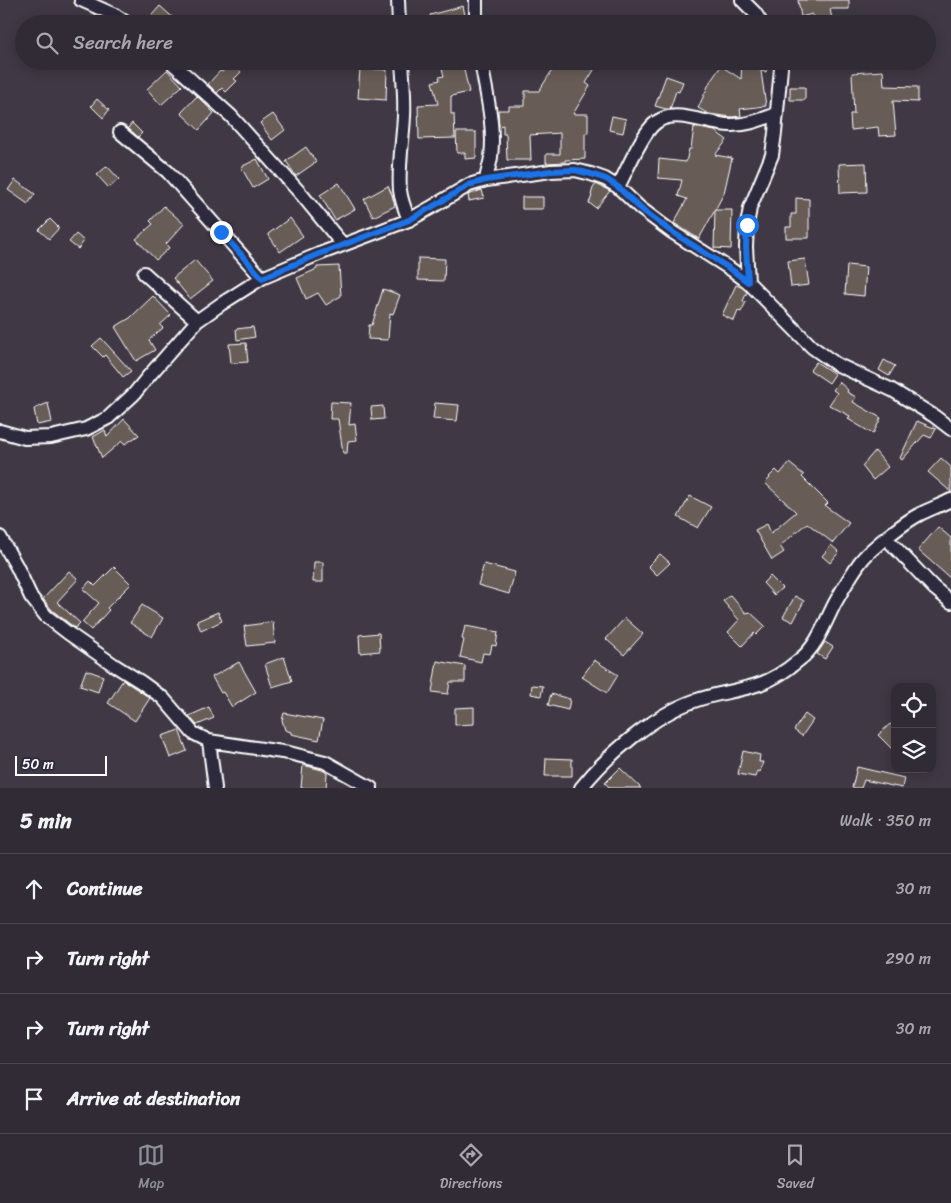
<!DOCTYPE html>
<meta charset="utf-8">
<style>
body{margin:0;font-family:Sriracha,sans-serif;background:#3c3740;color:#f1f3f6}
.controls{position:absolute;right:15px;bottom:15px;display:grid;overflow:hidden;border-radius:10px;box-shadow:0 2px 12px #0003}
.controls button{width:45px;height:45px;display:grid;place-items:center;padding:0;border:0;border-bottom:1px solid #4b474f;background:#302b34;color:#f1f3f6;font:25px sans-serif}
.scale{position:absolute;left:15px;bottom:12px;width:92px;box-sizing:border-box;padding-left:5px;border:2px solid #fff;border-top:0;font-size:14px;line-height:18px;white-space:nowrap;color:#fff;-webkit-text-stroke:4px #2f2a3d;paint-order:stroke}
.stop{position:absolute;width:15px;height:15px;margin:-11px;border:4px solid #1a73e8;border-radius:50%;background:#fff}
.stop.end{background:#1a73e8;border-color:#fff;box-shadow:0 1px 5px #0008}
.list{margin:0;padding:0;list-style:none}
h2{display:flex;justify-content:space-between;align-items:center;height:65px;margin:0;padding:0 20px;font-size:21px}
h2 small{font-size:16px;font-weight:400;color:#a8a7ac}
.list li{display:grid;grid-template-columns:32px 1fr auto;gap:15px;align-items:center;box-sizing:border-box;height:70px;padding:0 20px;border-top:1px solid #4b474f}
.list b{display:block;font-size:19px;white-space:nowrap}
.list em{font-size:16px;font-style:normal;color:#a8a7ac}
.icon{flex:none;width:28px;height:28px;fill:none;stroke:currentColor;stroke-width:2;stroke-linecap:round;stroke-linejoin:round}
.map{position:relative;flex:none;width:951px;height:788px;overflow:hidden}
.search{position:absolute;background:#302b34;box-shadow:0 2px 12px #0003;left:15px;right:15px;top:15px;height:55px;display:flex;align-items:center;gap:12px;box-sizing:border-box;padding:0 18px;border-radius:28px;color:#a8a7ac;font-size:19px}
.sheet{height:345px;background:#302b34}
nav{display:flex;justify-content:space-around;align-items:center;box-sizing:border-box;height:70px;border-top:1px solid #4b474f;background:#302b34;font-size:14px;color:#a8a7ac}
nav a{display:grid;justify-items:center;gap:2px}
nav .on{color:#8c9099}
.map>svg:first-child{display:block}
.building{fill:#675b57;stroke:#fff}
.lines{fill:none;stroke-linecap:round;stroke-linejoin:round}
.minor-casing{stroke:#fff;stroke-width:16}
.minor{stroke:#2f2a3d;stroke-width:12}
.route{stroke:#1a73e8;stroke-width:6}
</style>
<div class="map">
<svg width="951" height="788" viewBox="0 0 951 788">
<rect width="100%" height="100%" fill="#403945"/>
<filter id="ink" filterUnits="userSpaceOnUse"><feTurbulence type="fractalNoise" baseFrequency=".02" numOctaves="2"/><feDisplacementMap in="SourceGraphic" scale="10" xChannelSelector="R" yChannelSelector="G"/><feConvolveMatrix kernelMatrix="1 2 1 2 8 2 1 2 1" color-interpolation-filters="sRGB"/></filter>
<g filter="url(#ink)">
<path class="building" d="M 798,0 L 849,0 L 849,9 L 830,9 L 833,24 L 814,24 L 812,14 L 801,17 Z
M 160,6 L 180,24 L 144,24 Z
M 463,6 L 467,24 L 432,24 L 430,15 Z
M 440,61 L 462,61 L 469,92 L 451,96 L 451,114 L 454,114 L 455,138 L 419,139 L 418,105 L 438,104 L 432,82 L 440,80 L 439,77 L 444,76 Z
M 558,61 L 591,61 L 597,65 L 586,83 L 590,86 L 573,114 L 588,114 L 588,133 L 585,133 L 585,159 L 565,160 L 565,162 L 546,163 L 546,154 L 560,154 L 560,133 L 530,135 L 531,160 L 507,160 L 506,134 L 503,134 L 503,125 L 499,126 L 498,110 L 509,110 L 509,106 L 525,106 L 525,91 L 539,91 Z
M 742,61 L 767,61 L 766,72 L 761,71 L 766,106 L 740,109 L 741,116 L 732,117 L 709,114 L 698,108 L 710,82 L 721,66 L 741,79 Z
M 232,63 L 241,72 L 234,79 L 237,81 L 226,92 L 222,88 L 217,93 L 208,84 L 220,71 L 222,72 Z
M 360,68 L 387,70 L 386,100 L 358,98 Z
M 167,70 L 182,86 L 161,105 L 147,89 Z
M 883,71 L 884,86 L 918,87 L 918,102 L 893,101 L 896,135 L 879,136 L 878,127 L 851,130 L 850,114 L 854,114 L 852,73 Z
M 666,76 L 683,82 L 679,92 L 676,91 L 670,109 L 666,109 L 655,106 Z
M 790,87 L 805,87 L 805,100 L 790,100 Z
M 197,96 L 214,113 L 199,130 L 181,113 Z
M 97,99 L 109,110 L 103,118 L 91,106 Z
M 273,114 L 285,130 L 272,140 L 260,123 Z
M 612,116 L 626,119 L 623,133 L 609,130 Z
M 132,123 L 142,133 L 138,137 L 128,128 Z
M 694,127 L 715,131 L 727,140 L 715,155 L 732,158 L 724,193 L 715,210 L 732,210 L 731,249 L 714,248 L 715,210 L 699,239 L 674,223 L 687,199 L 678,196 L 682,180 L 658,178 L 659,159 L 686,162 L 689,149 L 691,149 Z
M 456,132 L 476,132 L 476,158 L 465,159 L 465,153 L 457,153 Z
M 306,147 L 316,162 L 296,176 L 286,161 Z
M 257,159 L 268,179 L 253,188 L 241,167 Z
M 866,163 L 867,192 L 840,193 L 839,164 Z
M 107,166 L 119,179 L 109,188 L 97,175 Z
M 15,180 L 35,194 L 28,204 L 8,190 Z
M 339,183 L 355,209 L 335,220 L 320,195 Z
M 596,184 L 610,191 L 596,208 L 589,203 L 592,196 L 591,195 L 593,188 Z
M 388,186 L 392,195 L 395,206 L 373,217 L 364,199 Z
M 482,190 L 484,198 L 469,201 L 468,195 Z
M 522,197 L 543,197 L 543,209 L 522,209 Z
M 796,198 L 809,199 L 809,238 L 786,238 L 786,227 L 791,227 L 791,214 L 796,214 Z
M 164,206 L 184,224 L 166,244 L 169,248 L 156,260 L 136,239 L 153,224 L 150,221 Z
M 290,218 L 303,236 L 280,252 L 268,234 Z
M 50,219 L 59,228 L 49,239 L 39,230 Z
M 76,234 L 84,241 L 78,249 L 69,242 Z
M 418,258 L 445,259 L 444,281 L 418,280 Z
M 805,259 L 809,285 L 791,287 L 788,261 Z
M 195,260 L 213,281 L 190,299 L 173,278 Z
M 847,265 L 866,267 L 864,296 L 845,294 Z
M 339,266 L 341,296 L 326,305 L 318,293 L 306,299 L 297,278 L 317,269 L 317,267 Z
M 736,285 L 741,287 L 747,292 L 743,301 L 746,302 L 741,312 L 738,311 L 734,321 L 722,315 Z
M 383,289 L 400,295 L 393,314 L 390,313 L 388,340 L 368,339 L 369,325 L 372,325 Z
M 153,296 L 171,315 L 160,325 L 163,328 L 149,340 L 155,350 L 136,361 L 115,327 L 130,318 Z
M 253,327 L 255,337 L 237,340 L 236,329 Z
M 101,338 L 131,371 L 123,377 L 105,355 L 103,357 L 92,346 Z
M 246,343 L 248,362 L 231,363 L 229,344 Z
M 884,360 L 895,366 L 889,376 L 879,370 Z
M 816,362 L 835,374 L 829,383 L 810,370 Z
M 839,382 L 848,390 L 847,392 L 856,397 L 853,402 L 881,418 L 873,434 L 848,419 L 850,416 L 829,405 L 837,393 L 833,390 Z
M 331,402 L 351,403 L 349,425 L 355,424 L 357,440 L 348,441 L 347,453 L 343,453 L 338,419 L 330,419 Z
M 48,403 L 52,422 L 37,425 L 34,409 Z
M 435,403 L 459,405 L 457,421 L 433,419 Z
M 383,406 L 384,419 L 372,420 L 371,407 Z
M 124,419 L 139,435 L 125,444 L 122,441 L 102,458 L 93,437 L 105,430 L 107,437 Z
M 917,421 L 936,429 L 931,438 L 924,435 L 902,460 L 900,458 Z
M 875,451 L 888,467 L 873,480 L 862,466 Z
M 941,458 L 951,467 L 951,492 L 928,472 Z
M 789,463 L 804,475 L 802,477 L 828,503 L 825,506 L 849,523 L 833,543 L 807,523 L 780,546 L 784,552 L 772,560 L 755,530 L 767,524 L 771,533 L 796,512 L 765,483 L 770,478 L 769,477 L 776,470 L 780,474 Z
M 690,496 L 711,507 L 698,528 L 678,517 Z
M 938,527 L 951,538 L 951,579 L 918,550 Z
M 831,545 L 839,552 L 830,563 L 822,556 Z
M 660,554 L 670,563 L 657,575 L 648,566 Z
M 314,562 L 323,562 L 323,582 L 313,582 Z
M 484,564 L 515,572 L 509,594 L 478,585 Z
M 114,567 L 131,584 L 107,608 L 109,610 L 91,630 L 82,622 L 99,603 L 83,589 L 90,581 L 95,586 Z
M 69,571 L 78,579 L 57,602 L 80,623 L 75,628 L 52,610 L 43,599 Z
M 770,576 L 782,588 L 774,595 L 763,583 Z
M 730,595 L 746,613 L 750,612 L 765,626 L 756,635 L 754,633 L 742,646 L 728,632 L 739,620 L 723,601 Z
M 795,596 L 804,601 L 793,622 L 783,617 Z
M 142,605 L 163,618 L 152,637 L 130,623 Z
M 218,612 L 222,621 L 201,631 L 197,621 Z
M 625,618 L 643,634 L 624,655 L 606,639 Z
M 273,622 L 275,643 L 247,646 L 244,626 Z
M 465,626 L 498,632 L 496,646 L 492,645 L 490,654 L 483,653 L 481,662 L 460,657 L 464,640 L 462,639 Z
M 379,633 L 380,651 L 360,653 L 359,635 Z
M 825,642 L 833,647 L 825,659 L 817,654 Z
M 284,657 L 292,681 L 272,687 L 265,664 Z
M 594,660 L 618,675 L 607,693 L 582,677 Z
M 437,661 L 465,666 L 465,682 L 450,682 L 448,694 L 432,692 Z
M 239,662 L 256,692 L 232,707 L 223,692 L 221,693 L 212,677 Z
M 86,670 L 103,676 L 98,692 L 80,686 Z
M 123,680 L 150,698 L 135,721 L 108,703 Z
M 532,685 L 543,686 L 541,696 L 531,694 Z
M 551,694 L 570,699 L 568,710 L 548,705 Z
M 209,707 L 214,718 L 197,725 L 189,716 Z
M 474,707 L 474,724 L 455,725 L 455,708 Z
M 284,713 L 323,720 L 319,740 L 291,734 L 291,732 L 285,730 L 282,720 Z
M 805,714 L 813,720 L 802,736 L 794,730 Z
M 890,724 L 895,728 L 895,752 L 878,735 Z
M 179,730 L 187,751 L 170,758 L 162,736 Z
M 743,751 L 760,755 L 759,762 L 763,762 L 760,772 L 757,771 L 755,777 L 738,774 Z
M 546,758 L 572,759 L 572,776 L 545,776 Z
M 303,765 L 322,770 L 327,773 L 326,788 L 301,788 Z
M 857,767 L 904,778 L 902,788 L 864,780 L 861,788 L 852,788 Z
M 620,768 L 641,788 L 610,788 L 605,783 Z"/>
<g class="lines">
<g class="minor-casing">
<path id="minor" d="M 81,0 L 115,15 L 128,24
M 398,0 L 399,24
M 476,0 L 476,24
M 742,0 L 755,13 L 762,24
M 170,61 L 231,116 L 302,195 L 343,245
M 402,61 C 403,79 405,98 404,116 C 403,140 398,165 400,190 C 401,200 405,210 409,220
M 481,61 C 486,93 495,125 491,157 C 490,165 487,172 486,180
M 120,132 L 168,172 L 262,278
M 618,187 C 627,170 639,140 652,126 C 672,104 707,126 732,125 C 748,125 762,119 777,114
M 144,273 L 197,321
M 748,282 L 746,247 L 747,225 L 750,208 L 772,155 L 775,133 L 781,68 L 779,61
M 0,431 L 25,438 L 51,437 L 86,429 L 108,418 L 134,394 L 147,378 L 197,321 L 221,304 L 262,278 L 319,254 L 409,220 L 432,207 L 469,185 L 486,180 L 551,171 L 575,170 L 591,174 L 605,179 L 618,187 L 640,208 L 672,232 L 732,270 L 748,282 L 812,347 L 836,364 L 892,390 L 934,416 L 951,429
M 0,537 L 17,567 L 31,597 L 46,616 L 68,633 L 114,665 L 141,682 L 163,698 L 193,733 L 209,741 L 289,753 L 325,762 L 371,788
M 886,538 L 934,588 L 951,602
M 209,741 L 215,788
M 581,788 C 607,755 654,715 694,701 C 713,694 733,692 753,686 C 769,682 786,671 799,660 C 817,647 825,622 835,603 C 843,589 851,574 861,561 C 867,553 875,547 883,540 C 895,531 906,521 920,514 C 930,509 941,505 951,500"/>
</g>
<use href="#minor" class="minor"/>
</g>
</g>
<g class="lines" filter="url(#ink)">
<path class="route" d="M 221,232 L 262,278 L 319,254 L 409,220 L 432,207 L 469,185 L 486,180 L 551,171 L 575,170 L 591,174 L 606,179 L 618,187 L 640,208 L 672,232 L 732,270 L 748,282 L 746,247 L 747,225"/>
</g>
</svg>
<div class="controls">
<button><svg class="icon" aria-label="locate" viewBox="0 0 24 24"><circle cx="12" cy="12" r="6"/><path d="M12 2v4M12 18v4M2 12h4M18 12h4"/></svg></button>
<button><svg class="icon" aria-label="layers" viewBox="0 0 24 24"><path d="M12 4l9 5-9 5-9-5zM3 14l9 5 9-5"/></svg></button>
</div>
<div class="scale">50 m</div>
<div class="stop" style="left:747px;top:225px"></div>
<div class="stop end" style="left:221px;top:232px"></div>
<div class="search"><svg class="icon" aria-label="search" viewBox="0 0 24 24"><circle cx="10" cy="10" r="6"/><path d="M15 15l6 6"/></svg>Search here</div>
</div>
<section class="sheet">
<h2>5 min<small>Walk · 350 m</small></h2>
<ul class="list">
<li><svg class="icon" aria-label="ahead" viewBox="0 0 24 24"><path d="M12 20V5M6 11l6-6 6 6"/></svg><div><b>Continue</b></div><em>30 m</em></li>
<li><svg class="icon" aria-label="right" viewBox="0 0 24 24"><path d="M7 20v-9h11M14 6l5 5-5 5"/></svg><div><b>Turn right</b></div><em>290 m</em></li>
<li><svg class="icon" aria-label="right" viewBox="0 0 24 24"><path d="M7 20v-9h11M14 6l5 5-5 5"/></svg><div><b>Turn right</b></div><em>30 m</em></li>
<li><svg class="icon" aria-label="arrive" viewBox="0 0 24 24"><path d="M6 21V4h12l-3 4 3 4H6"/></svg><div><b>Arrive at destination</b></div></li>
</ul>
</section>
<nav>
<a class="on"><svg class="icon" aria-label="map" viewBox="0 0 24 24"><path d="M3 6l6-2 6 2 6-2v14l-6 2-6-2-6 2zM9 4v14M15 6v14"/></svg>Map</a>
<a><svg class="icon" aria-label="directions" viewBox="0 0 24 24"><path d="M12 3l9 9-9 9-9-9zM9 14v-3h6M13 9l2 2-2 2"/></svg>Directions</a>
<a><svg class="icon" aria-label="saved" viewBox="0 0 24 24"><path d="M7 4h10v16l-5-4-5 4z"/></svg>Saved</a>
</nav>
